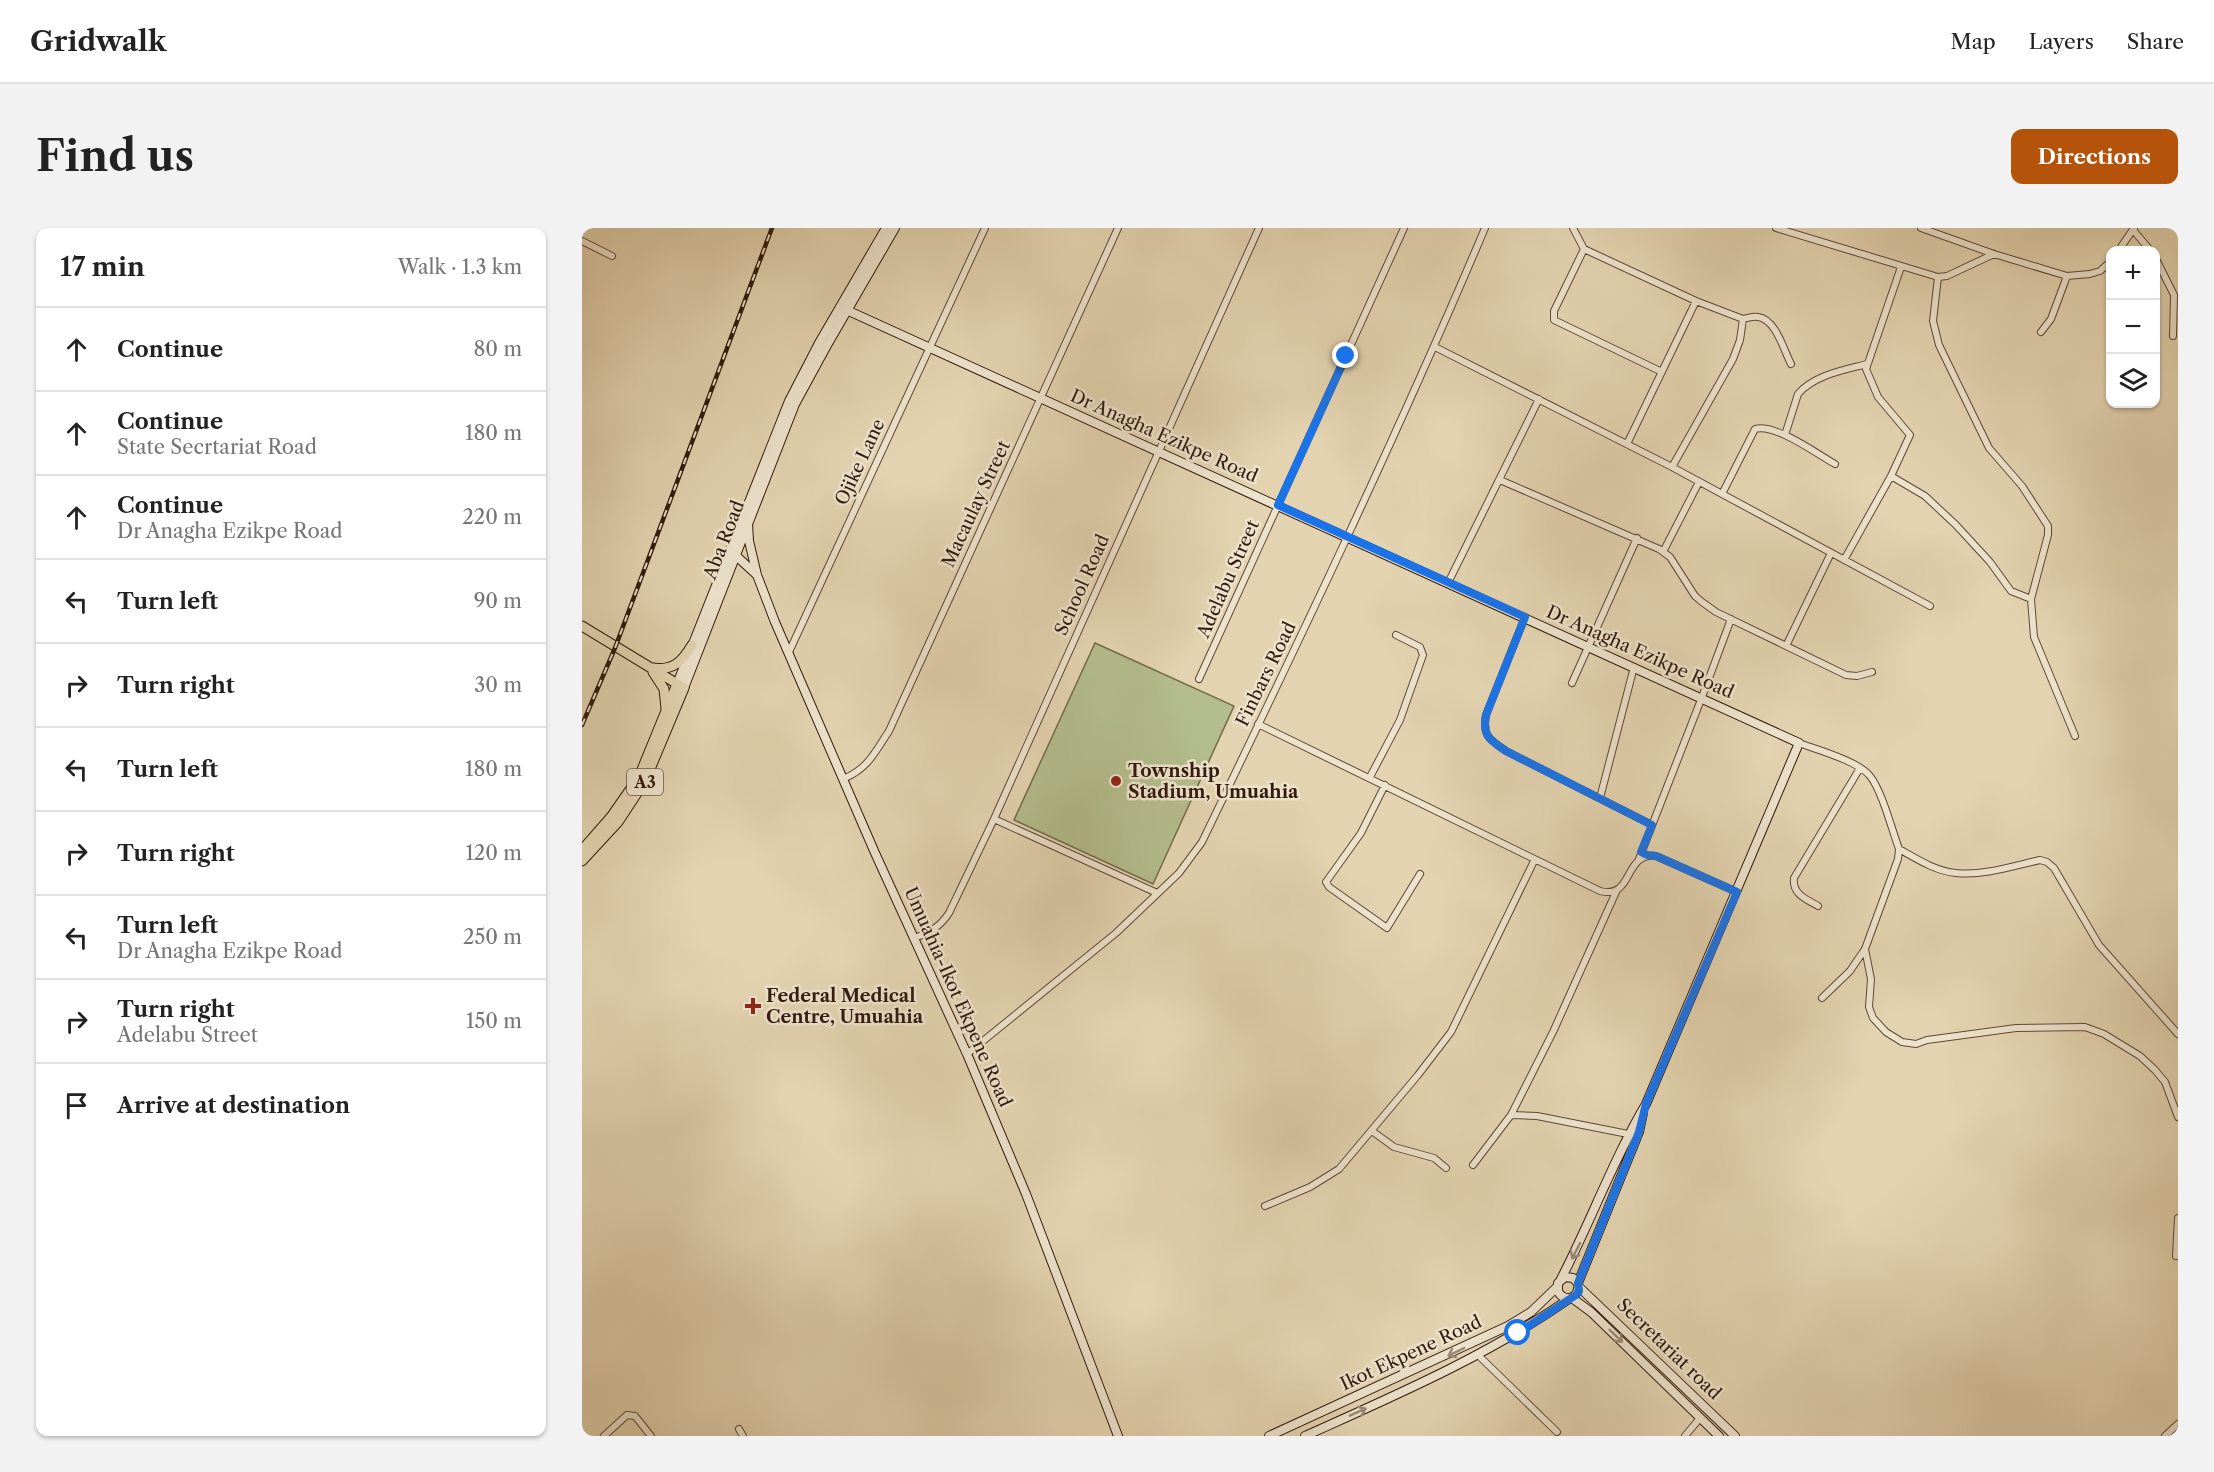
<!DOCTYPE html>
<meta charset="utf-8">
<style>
body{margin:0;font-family:"Libre Caslon Text",serif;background:#f2f2f2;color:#222}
.controls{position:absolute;right:18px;top:18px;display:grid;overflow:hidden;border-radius:12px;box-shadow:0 2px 4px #0004}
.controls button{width:54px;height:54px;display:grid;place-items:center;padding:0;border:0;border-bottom:2px solid #e0e0e0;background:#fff;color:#222;font:30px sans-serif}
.stop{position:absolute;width:18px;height:18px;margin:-14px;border:4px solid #1a73e8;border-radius:50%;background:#fff}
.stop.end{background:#1a73e8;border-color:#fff;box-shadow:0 2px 6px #0008}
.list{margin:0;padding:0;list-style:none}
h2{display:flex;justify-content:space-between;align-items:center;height:78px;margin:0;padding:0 24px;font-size:26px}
h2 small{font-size:20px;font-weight:400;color:#767676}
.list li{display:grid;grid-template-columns:39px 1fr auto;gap:18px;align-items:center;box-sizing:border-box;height:84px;padding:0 24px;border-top:2px solid #e0e0e0}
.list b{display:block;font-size:22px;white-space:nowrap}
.list p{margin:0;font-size:20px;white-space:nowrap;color:#767676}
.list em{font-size:20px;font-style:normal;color:#767676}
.icon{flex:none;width:33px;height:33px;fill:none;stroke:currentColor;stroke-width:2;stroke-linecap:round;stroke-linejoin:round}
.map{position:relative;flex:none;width:1596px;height:1208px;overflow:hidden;border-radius:12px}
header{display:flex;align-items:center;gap:36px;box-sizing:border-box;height:84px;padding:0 30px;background:#fff;border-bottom:2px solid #e0e0e0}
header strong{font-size:28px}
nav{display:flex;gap:33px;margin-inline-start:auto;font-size:21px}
.intro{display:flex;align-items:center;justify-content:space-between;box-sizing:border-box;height:144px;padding:0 36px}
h1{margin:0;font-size:42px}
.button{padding:15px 27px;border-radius:12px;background:#b45309;color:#fff;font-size:21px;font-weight:700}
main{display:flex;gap:36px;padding:0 36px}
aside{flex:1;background:#fff;border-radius:12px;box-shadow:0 2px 4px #0004}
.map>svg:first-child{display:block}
.green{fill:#b3bc8c;stroke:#726b4c;stroke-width:1.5}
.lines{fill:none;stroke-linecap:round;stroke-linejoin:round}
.street-casing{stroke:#5e4836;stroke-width:8}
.secondary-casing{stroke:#321a0d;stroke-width:10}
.primary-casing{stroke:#321a0d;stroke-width:11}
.street{stroke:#ede2cc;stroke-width:6}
.secondary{stroke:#ede2cc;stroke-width:8}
.primary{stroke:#e3d3b0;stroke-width:9}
.rail-casing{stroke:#321a0d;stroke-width:4.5}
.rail{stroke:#ede2cc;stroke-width:2;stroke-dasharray:7;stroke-linecap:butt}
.oneway{stroke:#998876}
.route{stroke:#1a73e8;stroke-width:8}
.poi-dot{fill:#8f2418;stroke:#ede2cc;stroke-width:2}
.labels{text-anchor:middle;stroke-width:5;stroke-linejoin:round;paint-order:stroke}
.shield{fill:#ede2cc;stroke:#6a5646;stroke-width:1.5}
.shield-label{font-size:16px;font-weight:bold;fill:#321a0d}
.street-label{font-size:18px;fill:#321a0d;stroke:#ede2cc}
.poi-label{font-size:18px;font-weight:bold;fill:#321a0d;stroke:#ede2cc;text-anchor:start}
</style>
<header>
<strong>Gridwalk</strong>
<nav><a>Map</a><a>Layers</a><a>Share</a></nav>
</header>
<div class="intro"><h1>Find us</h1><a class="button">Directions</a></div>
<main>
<aside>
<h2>17 min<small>Walk · 1.3 km</small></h2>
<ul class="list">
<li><svg class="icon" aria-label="ahead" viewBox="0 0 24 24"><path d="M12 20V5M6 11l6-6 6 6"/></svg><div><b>Continue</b></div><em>80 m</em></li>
<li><svg class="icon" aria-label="ahead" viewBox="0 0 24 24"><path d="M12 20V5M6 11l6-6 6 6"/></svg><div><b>Continue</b><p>State Secrtariat Road</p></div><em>180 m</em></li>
<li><svg class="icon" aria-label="ahead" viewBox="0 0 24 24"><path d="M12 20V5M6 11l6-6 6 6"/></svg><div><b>Continue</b><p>Dr Anagha Ezikpe Road</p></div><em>220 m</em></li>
<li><svg class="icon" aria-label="left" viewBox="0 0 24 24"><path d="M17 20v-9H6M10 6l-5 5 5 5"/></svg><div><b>Turn left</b></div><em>90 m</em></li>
<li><svg class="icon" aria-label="right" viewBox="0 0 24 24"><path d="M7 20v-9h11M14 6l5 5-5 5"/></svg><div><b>Turn right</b></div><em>30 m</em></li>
<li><svg class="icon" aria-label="left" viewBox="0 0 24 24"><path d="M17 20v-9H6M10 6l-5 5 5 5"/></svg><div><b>Turn left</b></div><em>180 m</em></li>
<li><svg class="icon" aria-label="right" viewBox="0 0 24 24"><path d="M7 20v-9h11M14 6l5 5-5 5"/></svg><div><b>Turn right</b></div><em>120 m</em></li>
<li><svg class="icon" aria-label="left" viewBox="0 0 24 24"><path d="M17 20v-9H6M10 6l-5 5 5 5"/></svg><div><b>Turn left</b><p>Dr Anagha Ezikpe Road</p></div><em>250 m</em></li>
<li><svg class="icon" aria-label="right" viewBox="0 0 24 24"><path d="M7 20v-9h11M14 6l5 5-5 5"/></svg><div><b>Turn right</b><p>Adelabu Street</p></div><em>150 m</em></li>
<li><svg class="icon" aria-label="arrive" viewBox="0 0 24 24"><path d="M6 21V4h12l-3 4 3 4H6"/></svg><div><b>Arrive at destination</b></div></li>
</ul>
</aside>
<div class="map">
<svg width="1596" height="1208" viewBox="0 0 1596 1208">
<rect width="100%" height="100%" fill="#e3d3b0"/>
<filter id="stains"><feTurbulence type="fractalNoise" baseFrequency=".00333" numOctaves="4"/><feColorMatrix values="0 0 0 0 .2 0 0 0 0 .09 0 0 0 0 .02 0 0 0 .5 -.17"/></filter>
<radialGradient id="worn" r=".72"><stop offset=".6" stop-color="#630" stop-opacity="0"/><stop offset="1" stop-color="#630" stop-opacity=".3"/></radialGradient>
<path class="green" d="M 513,415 L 652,478 L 571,656 L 432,592 Z"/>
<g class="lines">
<g class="street-casing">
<path id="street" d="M 991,0 L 1002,21 L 1114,73 L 1161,91 L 1158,112 L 1151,131 L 1090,239
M 1194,0 L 1356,49 L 1365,48 L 1412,26
M 1339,0 L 1412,26 L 1485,48 L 1508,46 L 1518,43 L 1528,34
M 1551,2 L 1568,22
M 0,13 L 30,28
M 1002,21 L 972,83 L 972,92 L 1080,144
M 1537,22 L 1552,0
M 1574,31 L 1592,67 L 1591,108
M 1356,49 L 1351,93 L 1357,117 L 1407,220 L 1440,258 L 1466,298 L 1466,307 L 1449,371 L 1452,409 L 1493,508
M 1161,91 C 1166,90 1172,88 1176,89 C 1194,91 1202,123 1209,136
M 1459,104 L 1469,91 L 1485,48
M 853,119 L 1090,239 L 1348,378
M 1203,207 L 1216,166 C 1232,147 1262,142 1285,136
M 1045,216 L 1114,73
M 1309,248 L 1343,268 L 1374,297 L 1408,334 L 1429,363 L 1449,371
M 918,252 L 1077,321 L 1088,329 L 1113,368 L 1120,374 L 1134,384 L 1264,447 L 1275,448 L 1290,444
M 1140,266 L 1173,201 C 1193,195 1235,226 1253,236
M 1081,324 L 1117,254
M 1262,332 L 1309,248 L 1328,207 L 1296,169 L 1284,141 L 1319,39
M 866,355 L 957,171
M 943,389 L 904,487 C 900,508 908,512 924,523 L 1070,597
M 1204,418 L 1249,325
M 207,424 L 403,0
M 617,451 L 822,0
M 990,455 L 1055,310
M 676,496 L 1018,663 C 1052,672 1041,624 1074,628 L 1155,664
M 1217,515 C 1236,522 1276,533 1288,548 C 1300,563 1310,602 1317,621 L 1316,631 L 1283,721 L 1268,743 L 1240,770
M 788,549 L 818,492 L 841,427 L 838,419 L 814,407
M 261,551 C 286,541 293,524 307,503 L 536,0
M 803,557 L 779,605 L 744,654 L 747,659 L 805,700 L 838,646
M 1018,570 L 1052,439
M 412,591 L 575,665
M 1317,621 C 1335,631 1353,643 1374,645 C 1401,648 1431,638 1458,632 L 1465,634 L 1472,640 L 1517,717 L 1596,806
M 1057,631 L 1120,469 L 1149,391
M 1236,678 C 1224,671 1210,666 1212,650 L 1278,540
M 332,710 C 347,705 358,699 367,685 L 412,591 L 677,0
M 1283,721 L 1289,751 L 1287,779 L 1291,790 L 1304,804 L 1320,814 L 1334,816 L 1345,812 L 1434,800 L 1503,799 L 1522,806 L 1558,828 L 1573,842 L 1583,854 L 1596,889
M 385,826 L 534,705 L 597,645 L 620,614 C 718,411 815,208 903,0
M 929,887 L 971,804 L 1034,664
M 790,903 L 812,919 L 852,930 L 864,940
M 891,937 L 929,887 L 955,888 L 1046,906
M 683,978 L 728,959 L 757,941 L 836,847 L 869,804 L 952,633
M 1594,1028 L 1596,990
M 896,1127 L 975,1204
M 157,1201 L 161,1208
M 22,1208 L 45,1187 L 53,1188 L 69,1208
M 1103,1208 L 1118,1190
M 1583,1208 L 1596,1196"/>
</g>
<g class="secondary-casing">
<path id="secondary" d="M 258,79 L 1217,515 L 1064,876 C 1031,932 1009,993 979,1051
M 166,295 L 167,313 L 175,347 L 193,394 L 293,625 L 385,826 L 444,966 L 536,1208
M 151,325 L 175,347
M 95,456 L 207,173 L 237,115 L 304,0
M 102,460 L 213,176 L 244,119 L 313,0
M 996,1055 L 991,1050 L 983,1049 L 976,1055 L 976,1064 C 985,1076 998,1069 996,1055 L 1057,904 L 1061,885
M 997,1059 L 1153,1208
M 990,1070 L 1009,1084 L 1137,1208
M 687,1208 L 926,1098 L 949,1084 L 975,1059
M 723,1208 C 814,1167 905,1128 987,1071"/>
</g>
<g class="primary-casing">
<path id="primary" d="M 0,398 L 102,460 L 63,553 L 36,594 L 0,633
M 70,440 C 91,443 100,434 110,417
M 71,444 L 82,461 L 84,481
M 0,622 L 29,589 L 57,549 L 95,456"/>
</g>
<use href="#street" class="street"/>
<use href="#secondary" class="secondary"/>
<use href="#primary" class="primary"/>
<g class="rail-casing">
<path id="rail" d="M 0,497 L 33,420 L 190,0"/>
</g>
<use href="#rail" class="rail"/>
</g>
<defs><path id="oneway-shaft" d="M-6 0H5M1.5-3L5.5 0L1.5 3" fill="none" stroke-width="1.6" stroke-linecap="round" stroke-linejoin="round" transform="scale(1.5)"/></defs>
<g class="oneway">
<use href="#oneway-shaft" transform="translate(994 1023) rotate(117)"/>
<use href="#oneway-shaft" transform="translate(1034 1108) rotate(44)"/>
<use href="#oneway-shaft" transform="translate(874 1124) rotate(154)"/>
<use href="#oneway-shaft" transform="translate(776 1184) rotate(-24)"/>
</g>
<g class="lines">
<path class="route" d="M 764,128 L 696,277 L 943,389 L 904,487 C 900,508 908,512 924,523 L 1070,597 L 1059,624 L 1065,627 L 1074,628 L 1155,664 L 1064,876 L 1057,904 L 996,1055 L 997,1063 L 994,1067 L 936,1105"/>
</g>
<g class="poi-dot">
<circle cx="534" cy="553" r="6"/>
<path d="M168 769h6v6h6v6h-6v6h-6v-6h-6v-6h6z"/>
</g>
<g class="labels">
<rect class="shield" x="45" y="541" width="36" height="26" rx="4.5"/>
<g class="shield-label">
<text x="63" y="560">A3</text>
</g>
<g class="street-label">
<text transform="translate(582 208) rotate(24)" y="6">Dr Anagha Ezikpe Road</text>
<text transform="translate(278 234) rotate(-65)" y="6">Ojike Lane</text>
<text transform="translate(394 276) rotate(-65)" y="6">Macaulay Street</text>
<text transform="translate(142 312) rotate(-69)" y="6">Aba Road</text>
<text transform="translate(646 351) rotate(-66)" y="6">Adelabu Street</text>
<text transform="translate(500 357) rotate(-66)" y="6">School Road</text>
<text transform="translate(1058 424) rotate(24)" y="6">Dr Anagha Ezikpe Road</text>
<text transform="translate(684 446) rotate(-64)" y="6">Finbars Road</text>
<text transform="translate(376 769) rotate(66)" y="6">Umuahia-Ikot Ekpene Road</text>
<text transform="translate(1087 1121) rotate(44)" y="6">Secretariat road</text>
<text transform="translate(829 1125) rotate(-25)" y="6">Ikot Ekpene Road</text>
</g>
<g class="poi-label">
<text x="546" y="549">Township<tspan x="546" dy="21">Stadium, Umuahia</tspan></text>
<text x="184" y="774">Federal Medical<tspan x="184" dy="21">Centre, Umuahia</tspan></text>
</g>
</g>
<rect width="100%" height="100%" filter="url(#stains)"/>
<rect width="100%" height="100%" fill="url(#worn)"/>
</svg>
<div class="controls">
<button>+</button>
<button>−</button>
<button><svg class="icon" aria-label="layers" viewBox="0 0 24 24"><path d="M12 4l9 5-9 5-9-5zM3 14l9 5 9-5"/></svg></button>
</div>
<div class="stop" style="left:936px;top:1105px"></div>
<div class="stop end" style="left:764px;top:128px"></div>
</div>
</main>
